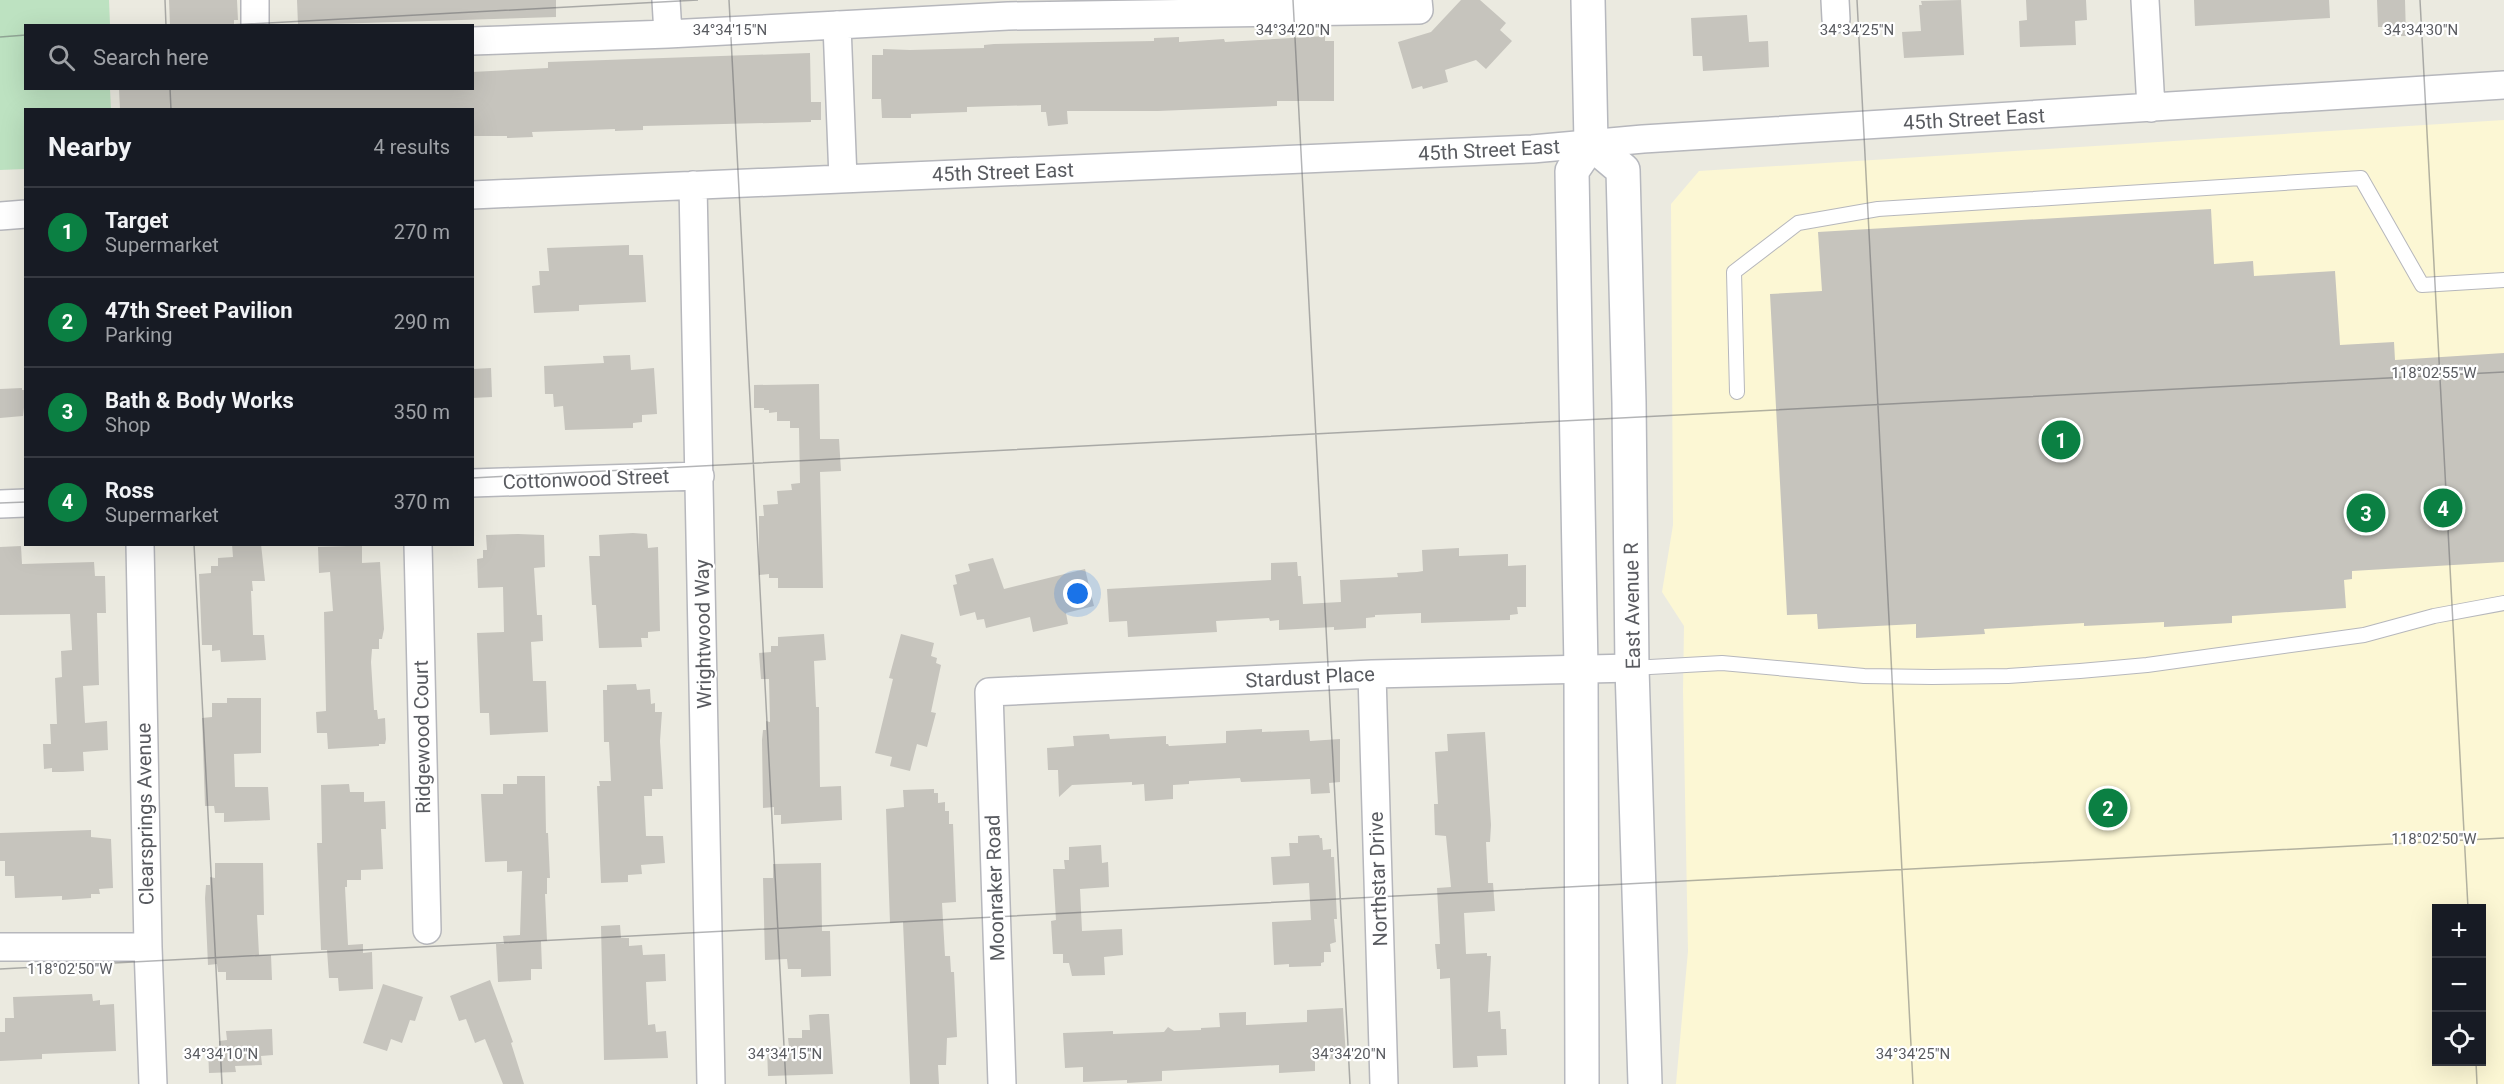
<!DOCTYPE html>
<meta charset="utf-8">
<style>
body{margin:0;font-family:Roboto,sans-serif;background:#242831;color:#f1f3f6}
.controls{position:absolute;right:18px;bottom:18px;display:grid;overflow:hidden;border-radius:0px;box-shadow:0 6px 24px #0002}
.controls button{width:54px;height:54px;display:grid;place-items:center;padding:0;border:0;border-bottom:2px solid #363941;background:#171b24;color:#f1f3f6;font:30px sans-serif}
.you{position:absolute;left:1078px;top:594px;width:21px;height:21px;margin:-15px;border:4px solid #fff;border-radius:50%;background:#1a73e8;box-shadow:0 0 0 9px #1a73e833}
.badge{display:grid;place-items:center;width:39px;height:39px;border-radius:50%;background:#0b8043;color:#fff;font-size:20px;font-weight:700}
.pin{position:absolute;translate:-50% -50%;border:3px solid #fff;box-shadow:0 2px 6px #0006}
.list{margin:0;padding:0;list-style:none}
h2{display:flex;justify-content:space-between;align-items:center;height:78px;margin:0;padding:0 24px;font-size:26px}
h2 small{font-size:20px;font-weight:400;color:#9ea1a6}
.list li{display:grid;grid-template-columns:39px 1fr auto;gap:18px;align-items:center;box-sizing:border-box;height:90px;padding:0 24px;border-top:2px solid #363941}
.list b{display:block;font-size:22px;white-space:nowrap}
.list p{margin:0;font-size:20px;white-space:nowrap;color:#9ea1a6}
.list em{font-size:20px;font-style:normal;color:#9ea1a6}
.icon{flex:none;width:33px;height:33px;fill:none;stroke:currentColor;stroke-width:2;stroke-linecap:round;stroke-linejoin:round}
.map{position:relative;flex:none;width:2504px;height:1084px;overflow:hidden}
.search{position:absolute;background:#171b24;box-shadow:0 6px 24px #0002;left:24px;top:24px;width:450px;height:66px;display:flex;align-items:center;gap:15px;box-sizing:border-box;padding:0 21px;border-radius:0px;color:#9ea1a6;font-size:22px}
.panel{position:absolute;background:#171b24;box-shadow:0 6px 24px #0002;left:24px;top:108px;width:450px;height:438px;border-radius:0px}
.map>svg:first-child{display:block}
.commercial{fill:#fcf7d4;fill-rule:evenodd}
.green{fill:#bde2c1}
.building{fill:#c6c4bd}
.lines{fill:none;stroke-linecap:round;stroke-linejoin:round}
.service-casing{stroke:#b6b7bc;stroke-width:16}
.minor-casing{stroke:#b6b7bc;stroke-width:30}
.secondary-casing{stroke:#b6b8be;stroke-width:36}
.service{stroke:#fff;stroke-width:14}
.minor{stroke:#fff;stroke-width:27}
.secondary{stroke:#fff;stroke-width:33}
.ticks{fill:none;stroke:#595b60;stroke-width:1.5;stroke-opacity:0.45}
.labels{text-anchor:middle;stroke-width:4.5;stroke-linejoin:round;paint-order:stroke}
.street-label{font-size:20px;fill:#595b60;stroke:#fff}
.ticks-label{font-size:15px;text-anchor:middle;fill:#595b60;stroke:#fff;stroke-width:4.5;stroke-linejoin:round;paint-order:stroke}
</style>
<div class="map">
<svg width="2504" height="1084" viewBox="0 0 2504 1084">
<rect width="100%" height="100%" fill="#ebeae0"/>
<path class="commercial" d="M 2504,120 L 2504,1084 L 1676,1084 L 1688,951 L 1683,691 L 1684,626 L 1662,592 L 1673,525 L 1671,204 L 1699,171 ZM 2436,908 L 2482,908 L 2482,1062 L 2436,1062 Z"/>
<path class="green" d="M 0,0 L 109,0 L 110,25 L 26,26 L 26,88 L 110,89 L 111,109 L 26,110 L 25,169 L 0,170 Z"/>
<path class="building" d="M 169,0 L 237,0 L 238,20 L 234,20 L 234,26 L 170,26 Z
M 297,0 L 556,0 L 556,17 L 298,25 Z
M 1461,0 L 1480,0 L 1506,23 L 1500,30 L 1512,41 L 1486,69 L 1476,60 L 1445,70 L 1448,82 L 1423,89 L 1422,86 L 1412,89 L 1398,42 L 1431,32 Z
M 1961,0 L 1964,55 L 1904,58 L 1902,32 L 1921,31 L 1919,5 L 1922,5 L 1921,1 Z
M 2026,0 L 2086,0 L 2087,20 L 2075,21 L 2076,45 L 2020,47 L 2019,21 L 2027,20 Z
M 2194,0 L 2329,0 L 2330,18 L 2195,26 Z
M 2377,0 L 2405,0 L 2406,36 L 2387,36 L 2386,27 L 2378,27 Z
M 1747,15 L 1749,42 L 1768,41 L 1769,67 L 1703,71 L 1702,56 L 1693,56 L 1691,18 Z
M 1325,36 L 1325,41 L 1334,41 L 1334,101 L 1277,101 L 1277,106 L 1158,111 L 1067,111 L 1068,124 L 1048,126 L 1046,112 L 1041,112 L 1041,105 L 967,107 L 967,112 L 911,114 L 911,118 L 882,118 L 881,99 L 872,99 L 872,55 L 883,55 L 883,49 L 910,50 L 984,48 L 984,45 L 994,44 L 1154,41 L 1154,38 L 1179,37 L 1179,42 L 1224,39 L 1225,42 Z
M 810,53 L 811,102 L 821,102 L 821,120 L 811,120 L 811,122 L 643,126 L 643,130 L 615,131 L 615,129 L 532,132 L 533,137 L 507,138 L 507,136 L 472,136 L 472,110 L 120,110 L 119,88 L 472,88 L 472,72 L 548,68 L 548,62 Z
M 2211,209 L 2214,264 L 2253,261 L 2254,276 L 2335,271 L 2340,345 L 2394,342 L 2395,360 L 2504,353 L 2504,562 L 2352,571 L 2352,579 L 2344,580 L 2346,608 L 2232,616 L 2232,623 L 2164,627 L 2164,622 L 2084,626 L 2084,623 L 1984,629 L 1985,634 L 1916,638 L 1916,624 L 1818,629 L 1817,614 L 1787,615 L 1770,294 L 1822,291 L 1818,232 Z
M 629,245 L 629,255 L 643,255 L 646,302 L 579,305 L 579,311 L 534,313 L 532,286 L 540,285 L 539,271 L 549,271 L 547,248 Z
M 630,355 L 631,370 L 654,368 L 657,414 L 642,415 L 642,422 L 633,423 L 633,428 L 565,430 L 563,406 L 554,407 L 553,394 L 545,394 L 544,366 L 604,363 L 603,356 Z
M 491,368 L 492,397 L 472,398 L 472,369 Z
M 819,384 L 820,439 L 839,439 L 841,471 L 820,472 L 823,588 L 778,588 L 778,578 L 769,578 L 769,574 L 759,575 L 759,516 L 764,516 L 763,505 L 778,504 L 777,491 L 792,490 L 791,484 L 800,483 L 799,428 L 790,428 L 790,421 L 777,421 L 777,412 L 769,413 L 769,410 L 764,410 L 764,408 L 754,408 L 754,385 Z
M 22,388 L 22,390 L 26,390 L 23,416 L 0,418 L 0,389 Z
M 633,533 L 647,534 L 648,548 L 658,547 L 660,631 L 648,632 L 648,638 L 641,638 L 642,647 L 599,648 L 596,605 L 592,605 L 589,556 L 600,556 L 599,535 Z
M 518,534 L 544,535 L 545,567 L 534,568 L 537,615 L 542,615 L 543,641 L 531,642 L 533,681 L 546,681 L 548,732 L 490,735 L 489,713 L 480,713 L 477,633 L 504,632 L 503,587 L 478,588 L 477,559 L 483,558 L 483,550 L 487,550 L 486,535 Z
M 232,544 L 261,544 L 265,581 L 252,581 L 253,591 L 251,591 L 253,635 L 264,635 L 266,660 L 221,662 L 220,650 L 212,651 L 212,645 L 202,645 L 199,574 L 211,573 L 211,566 L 218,566 L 218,558 L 233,557 Z
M 21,546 L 22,564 L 94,562 L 95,576 L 105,576 L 106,613 L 97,613 L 99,685 L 83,686 L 85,723 L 107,721 L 108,750 L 83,752 L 84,771 L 63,772 L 52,772 L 52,768 L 44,769 L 43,744 L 51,744 L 50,724 L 57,724 L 55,678 L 62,677 L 61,651 L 72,650 L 70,614 L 0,615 L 0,547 Z
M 347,546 L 362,546 L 362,563 L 380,562 L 384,629 L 382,639 L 379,639 L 379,649 L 372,649 L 371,662 L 374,710 L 377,710 L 378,719 L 385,718 L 386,739 L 385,744 L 379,744 L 379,746 L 328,749 L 327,733 L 317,733 L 316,712 L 326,711 L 324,612 L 333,611 L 330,572 L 319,573 L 318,547 Z
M 1459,548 L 1459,556 L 1508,554 L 1508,566 L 1526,565 L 1526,607 L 1517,607 L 1518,614 L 1510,615 L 1510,620 L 1421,623 L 1421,613 L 1375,615 L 1375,617 L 1366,618 L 1366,628 L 1334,630 L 1334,627 L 1279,630 L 1279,620 L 1270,621 L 1269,618 L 1216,621 L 1217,632 L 1128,637 L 1127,621 L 1109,622 L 1107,589 L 1271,580 L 1271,563 L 1297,562 L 1298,576 L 1301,576 L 1303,604 L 1341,602 L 1340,580 L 1398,577 L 1397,573 L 1417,572 L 1423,571 L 1422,550 Z
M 993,558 L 1004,589 L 1085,569 L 1094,606 L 1066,613 L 1068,624 L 1033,632 L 1030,617 L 986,628 L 984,619 L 977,620 L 975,612 L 960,616 L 953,585 L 957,584 L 955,575 L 970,571 L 968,564 Z
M 824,634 L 826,660 L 814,661 L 816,707 L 819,707 L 820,787 L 841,786 L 842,820 L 781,824 L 781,815 L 774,815 L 774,807 L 763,808 L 762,740 L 763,730 L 766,730 L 766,721 L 770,722 L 769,679 L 761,679 L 759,653 L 771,652 L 771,646 L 778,646 L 778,637 Z
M 901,634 L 934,643 L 931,656 L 937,658 L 936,663 L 941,665 L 931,712 L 936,713 L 927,747 L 917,744 L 910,771 L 890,766 L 892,757 L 875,753 L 893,679 L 889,678 Z
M 636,684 L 637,690 L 650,689 L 651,704 L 655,703 L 655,712 L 662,712 L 660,741 L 663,789 L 652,789 L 652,796 L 644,796 L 646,836 L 663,836 L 665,863 L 641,865 L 642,874 L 628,875 L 628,882 L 601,883 L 597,786 L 600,786 L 599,781 L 611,781 L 609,742 L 604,742 L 603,690 L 607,690 L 607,685 Z
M 227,698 L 261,698 L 261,753 L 234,754 L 235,787 L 268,787 L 270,820 L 224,822 L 224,813 L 215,813 L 214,806 L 205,806 L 202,718 L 212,717 L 212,703 L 227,703 Z
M 1262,729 L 1262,732 L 1309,730 L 1310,741 L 1340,739 L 1340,782 L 1329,783 L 1330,793 L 1311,794 L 1310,779 L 1241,782 L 1240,778 L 1189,781 L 1189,784 L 1173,785 L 1173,799 L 1145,801 L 1144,784 L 1132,785 L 1132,782 L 1072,785 L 1059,797 L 1058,770 L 1048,770 L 1047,748 L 1074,746 L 1073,736 L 1109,734 L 1110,739 L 1166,736 L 1166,744 L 1168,744 L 1169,746 L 1226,743 L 1226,731 Z
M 1485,732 L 1491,825 L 1490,842 L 1486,842 L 1488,883 L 1493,883 L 1495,911 L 1464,913 L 1466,954 L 1487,953 L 1487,956 L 1491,956 L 1488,1012 L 1500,1011 L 1501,1029 L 1506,1029 L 1507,1055 L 1477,1056 L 1478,1067 L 1453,1068 L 1450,978 L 1440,979 L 1440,969 L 1437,969 L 1435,944 L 1440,944 L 1437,888 L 1451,887 L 1446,836 L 1435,835 L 1434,804 L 1438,804 L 1435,752 L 1448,751 L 1447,734 Z
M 517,776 L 545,776 L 546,833 L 548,833 L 550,878 L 547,878 L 547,894 L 545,894 L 547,941 L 541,941 L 542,969 L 531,969 L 531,980 L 498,982 L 496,944 L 504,944 L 503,936 L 520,935 L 522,871 L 507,872 L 507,861 L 485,862 L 481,794 L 503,794 L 503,784 L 517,784 Z
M 349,784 L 350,792 L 364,792 L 364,802 L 385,801 L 386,829 L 381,829 L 383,869 L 361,870 L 361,880 L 347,880 L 347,887 L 345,887 L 348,945 L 363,944 L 363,953 L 372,952 L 373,989 L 339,991 L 338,978 L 329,978 L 327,950 L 321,950 L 317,843 L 322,843 L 321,785 Z
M 934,789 L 934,793 L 938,793 L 938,803 L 945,802 L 945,811 L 949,811 L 949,824 L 953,824 L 956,902 L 942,903 L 945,956 L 950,956 L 951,972 L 954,972 L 957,1037 L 947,1038 L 946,1065 L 938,1065 L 939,1084 L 910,1084 L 903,922 L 890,923 L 886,809 L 904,807 L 903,790 Z
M 91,830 L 91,837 L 111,839 L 113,888 L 99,889 L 100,894 L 91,894 L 91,898 L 62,900 L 62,896 L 15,898 L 14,876 L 5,876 L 5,861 L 0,861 L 0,833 Z
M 1319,835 L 1320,838 L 1322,838 L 1323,850 L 1331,849 L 1331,857 L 1334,857 L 1337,919 L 1334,919 L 1336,942 L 1330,944 L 1331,952 L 1324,952 L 1324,962 L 1321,963 L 1321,966 L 1289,967 L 1289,964 L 1274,965 L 1272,922 L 1311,920 L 1309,883 L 1273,885 L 1271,857 L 1290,856 L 1289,843 L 1298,843 L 1298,836 Z
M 1101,845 L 1102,863 L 1108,862 L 1109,887 L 1080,889 L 1082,931 L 1122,929 L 1123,955 L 1104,957 L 1105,975 L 1072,976 L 1069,963 L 1063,963 L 1063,954 L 1053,954 L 1051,921 L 1056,920 L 1053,869 L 1065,869 L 1064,860 L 1069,860 L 1069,847 Z
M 215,863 L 263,863 L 264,915 L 257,915 L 259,955 L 271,955 L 272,980 L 226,980 L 226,972 L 218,972 L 217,964 L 208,965 L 205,898 L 206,885 L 210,885 L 210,877 L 215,878 Z
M 821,863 L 822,931 L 830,931 L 831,976 L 801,977 L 801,969 L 788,969 L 787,959 L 765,960 L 763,878 L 773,878 L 773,864 Z
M 620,925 L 621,938 L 629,938 L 629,946 L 642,945 L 643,955 L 665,954 L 666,981 L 646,982 L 648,1025 L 655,1024 L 656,1032 L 666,1031 L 668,1058 L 604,1060 L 601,926 Z
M 490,980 L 513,1042 L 511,1043 L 524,1084 L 503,1084 L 485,1039 L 475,1043 L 466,1019 L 459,1021 L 450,996 Z
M 383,984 L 423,997 L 415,1021 L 410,1020 L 402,1043 L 391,1039 L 387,1051 L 363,1043 Z
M 92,994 L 93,1001 L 100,1000 L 100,1005 L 114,1004 L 116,1051 L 42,1054 L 42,1059 L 0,1061 L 0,1032 L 5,1032 L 5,1018 L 14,1018 L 13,997 Z
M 1343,1008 L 1346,1058 L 1315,1060 L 1315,1071 L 1279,1073 L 1279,1065 L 1162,1071 L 1162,1081 L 1127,1083 L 1127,1080 L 1083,1082 L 1083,1067 L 1065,1068 L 1063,1033 L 1113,1031 L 1113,1034 L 1164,1032 L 1168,1027 L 1174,1031 L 1201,1030 L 1201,1028 L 1220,1027 L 1219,1013 L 1246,1012 L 1246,1025 L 1307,1022 L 1307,1010 Z
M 819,1014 L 829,1014 L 833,1074 L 768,1076 L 767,1048 L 789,1047 L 788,1038 L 802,1038 L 802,1030 L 810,1030 L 809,1015 Z
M 272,1029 L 273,1055 L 261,1056 L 262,1065 L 235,1066 L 236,1072 L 209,1073 L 208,1048 L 219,1047 L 219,1041 L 227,1040 L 226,1031 Z"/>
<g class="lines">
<g class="service-casing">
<path id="service" d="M 1737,392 L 1734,272 L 1798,223 L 1878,209 L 2361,178 L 2422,285 L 2504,280
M 1632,668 L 1722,663 L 1864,676 L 1932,677 L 2008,676 L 2080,671 L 2147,665 L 2364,635 L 2434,616 L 2504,603"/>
</g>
<g class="minor-casing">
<path id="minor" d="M 255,0 L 255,26
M 666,0 L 668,34
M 1835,0 L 1836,19
M 2145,0 L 2151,108
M 837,25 L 843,179
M 472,41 L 668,34 L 1008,16 L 1419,10 L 1418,0
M 693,185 L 711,1084
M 472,195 L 1532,149 L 1643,139 L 2504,85
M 0,216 L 26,214
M 472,483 L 700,476
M 0,504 L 26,503
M 140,544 L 148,947 L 153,1084
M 418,544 L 427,930
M 1372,674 L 1384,1084
M 0,947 L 148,947
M 1002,1084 L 989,692 L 1372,674 L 1632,668"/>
</g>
<g class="secondary-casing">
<path id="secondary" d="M 1591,143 L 1623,170 L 1629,402 L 1632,668 L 1645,1084
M 1582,1084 L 1581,669 L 1572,171 L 1591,143 L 1588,0"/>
</g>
<use href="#service" class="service"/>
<use href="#minor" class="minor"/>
<use href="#secondary" class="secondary"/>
</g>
<path class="ticks" d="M 165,0 L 166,26M 729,0 L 786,1084M 1293,0 L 1350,1084M 1857,0 L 1913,1084M 2420,0 L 2468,908M 211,26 L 698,0M 0,37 L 26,35M 170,88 L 171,110M 472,478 L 2504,372M 0,503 L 26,502M 194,544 L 222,1084M 0,969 L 2504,838M 2476,1062 L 2477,1084"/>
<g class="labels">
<g class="street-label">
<text transform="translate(1974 119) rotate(-3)" y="7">45th Street East</text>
<text transform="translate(1489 150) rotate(-3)" y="7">45th Street East</text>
<text transform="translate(1003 172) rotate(-2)" y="7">45th Street East</text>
<text transform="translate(586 479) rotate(-2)" y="7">Cottonwood Street</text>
<text transform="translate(1632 606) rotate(-91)" y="7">East Avenue R</text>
<text transform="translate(703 634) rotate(-91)" y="7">Wrightwood Way</text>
<text transform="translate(1310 677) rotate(-3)" y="7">Stardust Place</text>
<text transform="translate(422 737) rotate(-91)" y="7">Ridgewood Court</text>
<text transform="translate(145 814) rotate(-91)" y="7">Clearsprings Avenue</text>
<text transform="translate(1378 879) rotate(-92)" y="7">Northstar Drive</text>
<text transform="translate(995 888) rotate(-92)" y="7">Moonraker Road</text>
</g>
</g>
<g class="ticks-label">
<text x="730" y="35">34°34'15"N</text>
<text x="1293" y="35">34°34'20"N</text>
<text x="1857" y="35">34°34'25"N</text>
<text x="2421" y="35">34°34'30"N</text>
<text x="2434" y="378">118°02'55"W</text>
<text x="2434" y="844">118°02'50"W</text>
<text x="70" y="974">118°02'50"W</text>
<text x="221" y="1059">34°34'10"N</text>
<text x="785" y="1059">34°34'15"N</text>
<text x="1349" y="1059">34°34'20"N</text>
<text x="1913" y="1059">34°34'25"N</text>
</g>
</svg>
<div class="controls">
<button>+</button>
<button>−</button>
<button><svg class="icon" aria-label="locate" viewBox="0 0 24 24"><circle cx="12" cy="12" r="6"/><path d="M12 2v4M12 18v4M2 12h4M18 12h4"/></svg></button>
</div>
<div class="you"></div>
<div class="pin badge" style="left:2061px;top:440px">1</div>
<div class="pin badge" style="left:2108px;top:808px">2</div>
<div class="pin badge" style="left:2366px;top:513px">3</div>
<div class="pin badge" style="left:2443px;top:508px">4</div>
<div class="search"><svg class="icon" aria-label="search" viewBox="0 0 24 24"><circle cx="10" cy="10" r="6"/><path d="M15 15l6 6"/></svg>Search here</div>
<section class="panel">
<h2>Nearby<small>4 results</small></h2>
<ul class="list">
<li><span class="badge">1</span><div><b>Target</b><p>Supermarket</p></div><em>270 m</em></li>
<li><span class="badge">2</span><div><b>47th Sreet Pavilion</b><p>Parking</p></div><em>290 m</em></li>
<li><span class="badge">3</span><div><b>Bath &amp; Body Works</b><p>Shop</p></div><em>350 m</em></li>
<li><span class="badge">4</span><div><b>Ross</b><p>Supermarket</p></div><em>370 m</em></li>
</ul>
</section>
</div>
